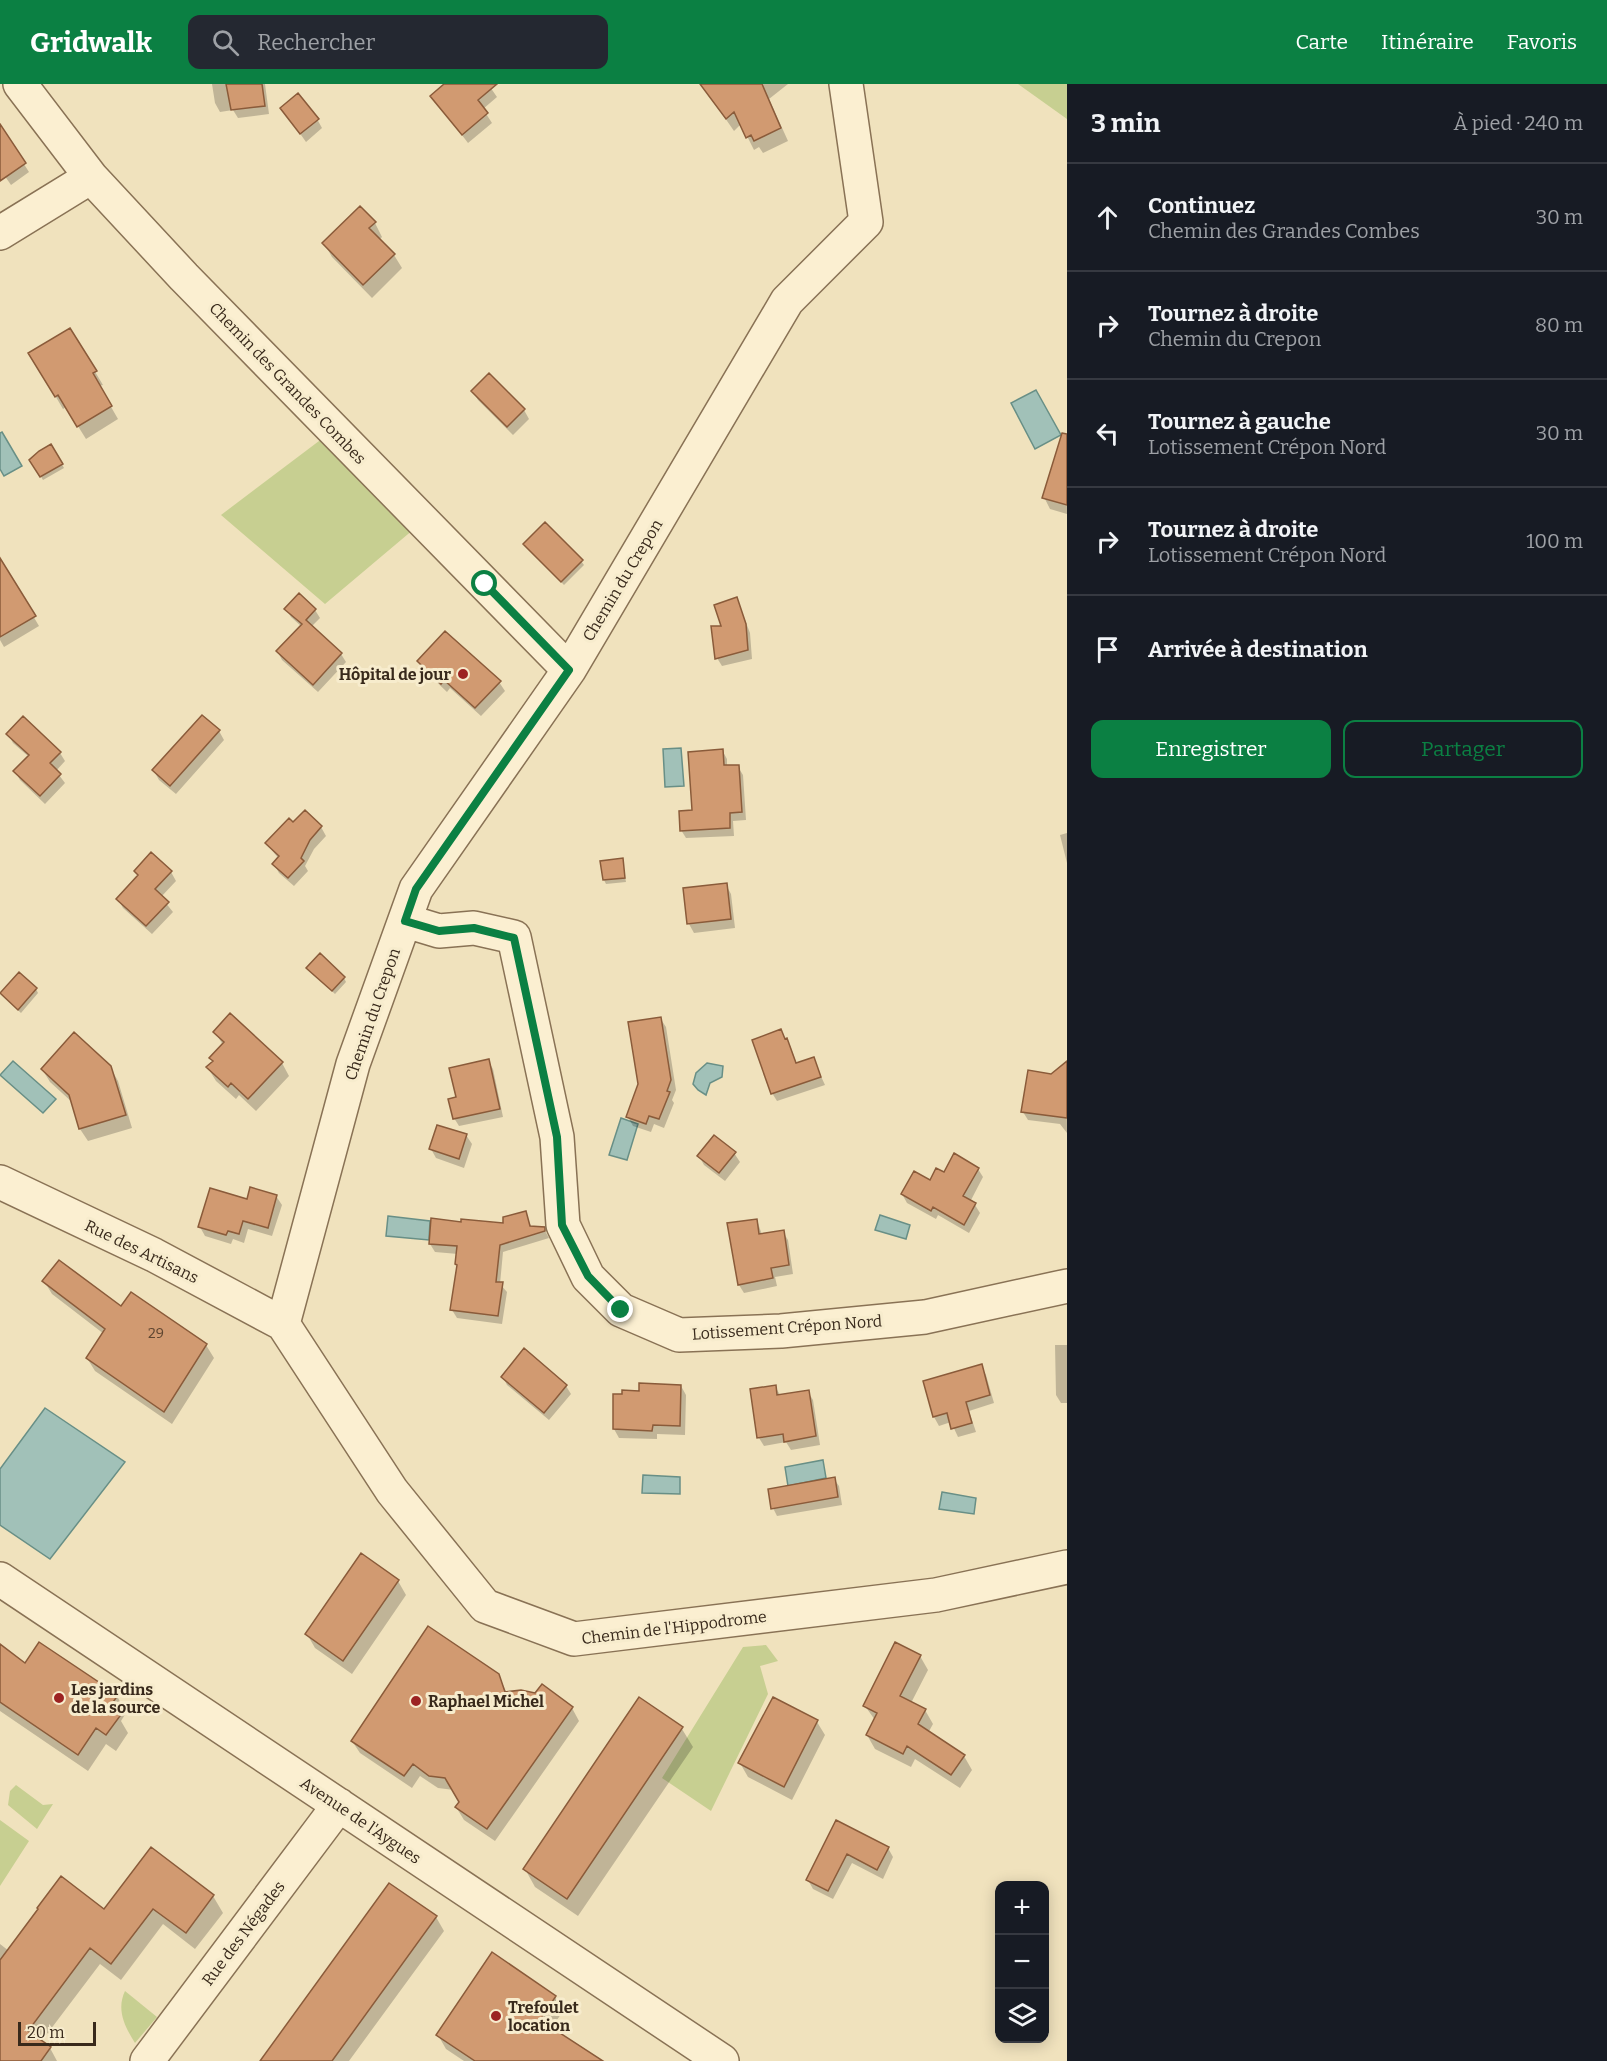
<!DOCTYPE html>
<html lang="fr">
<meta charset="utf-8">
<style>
body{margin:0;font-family:Bitter,serif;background:#242831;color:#f1f3f6}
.controls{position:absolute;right:18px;bottom:18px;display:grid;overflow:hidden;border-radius:12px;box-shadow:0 3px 15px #0003}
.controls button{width:54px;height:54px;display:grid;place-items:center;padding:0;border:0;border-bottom:2px solid #363941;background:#171b24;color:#f1f3f6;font:30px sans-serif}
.scale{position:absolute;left:18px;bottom:15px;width:78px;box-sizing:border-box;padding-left:6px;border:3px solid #38291b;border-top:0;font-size:16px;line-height:21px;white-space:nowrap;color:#38291b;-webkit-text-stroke:4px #f7eccd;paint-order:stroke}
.stop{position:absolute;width:18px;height:18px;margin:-14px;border:4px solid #0b8043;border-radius:50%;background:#fff}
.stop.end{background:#0b8043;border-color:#fff;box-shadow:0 2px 6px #0008}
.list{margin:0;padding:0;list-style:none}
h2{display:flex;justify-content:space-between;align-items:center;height:78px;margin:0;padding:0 24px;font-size:26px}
h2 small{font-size:20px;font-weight:400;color:#9ea1a6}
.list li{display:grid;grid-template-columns:39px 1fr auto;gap:18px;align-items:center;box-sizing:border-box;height:108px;padding:0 24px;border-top:2px solid #363941}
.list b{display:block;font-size:22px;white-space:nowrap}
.list p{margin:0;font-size:20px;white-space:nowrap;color:#9ea1a6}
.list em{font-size:20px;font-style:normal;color:#9ea1a6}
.actions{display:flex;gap:12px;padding:18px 24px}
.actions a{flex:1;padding:14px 0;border:2px solid #0b8043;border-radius:12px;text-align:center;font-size:21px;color:#0b8043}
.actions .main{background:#0b8043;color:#fff}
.icon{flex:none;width:33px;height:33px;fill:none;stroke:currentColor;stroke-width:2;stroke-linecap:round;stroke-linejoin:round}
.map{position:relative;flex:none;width:1067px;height:1977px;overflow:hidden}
header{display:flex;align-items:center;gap:36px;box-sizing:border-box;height:84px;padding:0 30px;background:#0b8043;color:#fff}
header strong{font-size:28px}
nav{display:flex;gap:33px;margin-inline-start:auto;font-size:21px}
.search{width:420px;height:54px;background:#242831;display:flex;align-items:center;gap:15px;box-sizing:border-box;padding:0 21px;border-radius:12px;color:#9ea1a6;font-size:22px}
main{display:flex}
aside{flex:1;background:#171b24}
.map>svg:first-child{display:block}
.green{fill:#c7cf91}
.water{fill:#a1c1b8;stroke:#688f86;stroke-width:1.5}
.shadow{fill:#0003}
.building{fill:#d19a71;stroke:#8a5b3a;stroke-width:1.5}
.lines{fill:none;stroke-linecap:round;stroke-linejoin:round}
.minor-casing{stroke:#897255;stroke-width:36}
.minor{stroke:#fbefd1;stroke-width:33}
.route{stroke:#0b8043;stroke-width:8}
.poi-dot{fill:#9c2322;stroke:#f7eccd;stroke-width:2}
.labels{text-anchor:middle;stroke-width:6;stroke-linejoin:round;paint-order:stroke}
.number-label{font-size:14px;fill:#5e4530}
.street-label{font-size:16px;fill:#38291b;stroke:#f7eccd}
.poi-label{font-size:16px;font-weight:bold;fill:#38291b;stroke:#f7eccd;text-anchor:start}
</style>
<header>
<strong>Gridwalk</strong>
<div class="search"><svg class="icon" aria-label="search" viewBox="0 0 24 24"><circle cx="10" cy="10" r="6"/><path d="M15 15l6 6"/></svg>Rechercher</div>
<nav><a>Carte</a><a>Itinéraire</a><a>Favoris</a></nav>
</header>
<main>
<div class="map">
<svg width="1067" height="1977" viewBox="0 0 1067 1977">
<rect width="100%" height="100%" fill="#f0e2bd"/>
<path class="green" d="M 1018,0 L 1067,0 L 1067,35 Z
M 323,354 L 414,445 L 325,520 L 221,431 Z
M 766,1561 L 778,1577 L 760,1582 L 768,1610 L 711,1727 L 662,1694 L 743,1563 Z
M 16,1701 L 43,1721 L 53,1720 L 37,1745 L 8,1721 L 10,1707 Z
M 0,1736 L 29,1757 L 0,1802 Z
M 125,1907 L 157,1933 L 135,1959 C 125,1943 116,1926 125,1907 Z"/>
<path class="water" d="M 1036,306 L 1061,351 L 1035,365 L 1011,319 Z
M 2,348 L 22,382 L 4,392 L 0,385 L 0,349 Z
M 681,664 L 684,702 L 665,703 L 663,665 Z
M 13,977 L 56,1015 L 43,1029 L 0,991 Z
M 707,979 L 723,982 L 722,993 L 710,999 L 706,1011 L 698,1006 L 693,1000 L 696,989 Z
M 621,1034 L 638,1040 L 627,1076 L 609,1071 Z
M 880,1131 L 910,1141 L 906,1155 L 875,1146 Z
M 388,1132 L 430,1137 L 429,1156 L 386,1152 Z
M 45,1324 L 125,1378 L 50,1475 L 0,1441 L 0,1385 Z
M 823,1376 L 826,1394 L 788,1402 L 785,1383 Z
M 643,1391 L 680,1393 L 680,1410 L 642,1409 Z
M 942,1408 L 976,1414 L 974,1430 L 939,1425 Z"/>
<path class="shadow" d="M 212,0 L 265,0 L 269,30 L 238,34 L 233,26 L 220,28 L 215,19 Z
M 446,0 L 488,0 L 497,13 L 483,25 L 492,39 L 468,59 L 432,12 Z
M 717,0 L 788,0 L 769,15 L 788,57 L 763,69 L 759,63 L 754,66 L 741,40 L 734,47 L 707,8 Z
M 282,24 L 317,35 L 322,44 L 306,58 Z
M 0,43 L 29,88 L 11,101 L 0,85 Z
M 375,139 L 382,153 L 379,156 L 394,171 L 402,184 L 372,214 L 332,173 L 324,159 Z
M 70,246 L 103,301 L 99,302 L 118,335 L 86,355 L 66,323 L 63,325 L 30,269 Z
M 473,307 L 524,326 L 529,335 L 513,351 L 478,316 Z
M 51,362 L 64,384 L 43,396 L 31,376 Z
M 1067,370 L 1067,430 L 1050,425 L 1044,413 Z
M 528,464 L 581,477 L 584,481 L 564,501 Z
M 0,476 L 39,542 L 4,563 L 0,556 Z
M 299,511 L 315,526 L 320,534 L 311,543 L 341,570 L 346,578 L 318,608 L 282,576 L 278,568 L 302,543 L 291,533 L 286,525 Z
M 737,515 L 750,549 L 752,575 L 722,582 L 717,574 L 723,543 Z
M 419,577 L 499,598 L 505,607 L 481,632 L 450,604 L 447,608 L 424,586 Z
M 219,647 L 224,656 L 176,710 L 159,696 L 154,687 Z
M 8,650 L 60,669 L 65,677 L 56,687 L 65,699 L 45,720 L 20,696 L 15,687 L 29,673 L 13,659 Z
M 722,666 L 727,675 L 727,683 L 738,683 L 743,691 L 746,736 L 733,737 L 734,752 L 686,754 L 681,746 L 693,727 Z
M 293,741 L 321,743 L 326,752 L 314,765 L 305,782 L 308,787 L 294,802 L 279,789 L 274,780 L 279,775 L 266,759 Z
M 1067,749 L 1067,779 L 1060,751 Z
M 622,776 L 626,798 L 606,800 L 604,796 Z
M 135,787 L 171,788 L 176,797 L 161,813 L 173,828 L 152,850 L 123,824 L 118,815 L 139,793 Z
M 726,801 L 731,810 L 735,844 L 694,849 L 689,840 Z
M 308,884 L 344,894 L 346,898 L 335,910 Z
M 36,905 L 38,909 L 21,929 L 1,910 Z
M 230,931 L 282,979 L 289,992 L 256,1027 L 239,1011 L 236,1015 L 216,997 L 208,984 L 214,979 L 211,974 L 223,961 L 215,948 Z
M 660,934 L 666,943 L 676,1006 L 672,1016 L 674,1019 L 664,1044 L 654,1040 L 651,1048 L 633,1042 L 628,1033 Z
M 781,947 L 791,964 L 797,981 L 813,975 L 825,1001 L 777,1017 L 772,1009 Z
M 488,977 L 493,985 L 503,1033 L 459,1042 L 454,1034 L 458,1015 Z
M 1067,979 L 1067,1049 L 1060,1040 L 1028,1036 L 1023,1028 L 1051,991 Z
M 110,983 L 118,997 L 132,1044 L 88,1057 L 80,1045 L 73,1019 L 50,998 L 42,985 Z
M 466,1051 L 472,1060 L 464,1084 L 436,1074 L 431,1065 Z
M 734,1069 L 740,1078 L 725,1097 L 704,1081 L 699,1072 Z
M 978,1085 L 983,1093 L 970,1118 L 975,1121 L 980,1129 L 969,1149 L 938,1131 L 936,1135 L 907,1119 L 902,1110 L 944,1090 Z
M 276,1112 L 282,1121 L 272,1152 L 248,1145 L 244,1159 L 233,1155 L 231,1160 L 205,1152 L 200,1143 L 248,1117 Z
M 525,1129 L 532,1144 L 544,1145 L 549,1154 L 503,1168 L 500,1200 L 507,1208 L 502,1240 L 457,1234 L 452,1226 L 458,1183 L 458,1170 L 435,1168 L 430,1160 L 432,1136 L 462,1140 L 504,1141 Z
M 757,1136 L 762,1151 L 783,1148 L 788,1156 L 793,1190 L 775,1193 L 777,1202 L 744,1209 L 739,1201 Z
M 44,1197 L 122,1224 L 132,1210 L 206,1261 L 214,1274 L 172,1340 L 95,1287 L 87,1274 L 104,1250 L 52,1210 Z
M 1055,1261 L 1067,1261 L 1067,1319 L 1061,1319 L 1056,1311 Z
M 981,1282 L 986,1291 L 994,1319 L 969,1327 L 976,1348 L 958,1353 L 951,1338 L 939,1342 L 934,1333 L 925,1298 Z
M 503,1293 L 566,1302 L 571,1310 L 549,1336 L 507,1301 Z
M 681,1302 L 686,1311 L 685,1351 L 657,1350 L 657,1355 L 619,1354 L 614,1345 L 640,1308 Z
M 775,1302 L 780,1311 L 808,1308 L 813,1316 L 820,1361 L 791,1366 L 786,1358 L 764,1362 L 759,1354 L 752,1306 Z
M 834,1395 L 839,1402 L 842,1421 L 777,1432 L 773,1424 Z
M 398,1497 L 406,1511 L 352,1590 L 315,1564 L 307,1550 Z
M 0,1562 L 25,1581 L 117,1612 L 126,1629 L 121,1637 L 128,1649 L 116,1667 L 106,1660 L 88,1687 L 0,1627 Z
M 920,1572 L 928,1586 L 911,1619 L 925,1626 L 933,1640 L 928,1649 L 964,1672 L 972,1686 L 960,1704 L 915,1675 L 911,1683 L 875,1665 L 867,1651 L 875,1636 L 865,1622 Z
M 498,1591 L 507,1609 L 572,1624 L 579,1637 L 495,1757 L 464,1736 L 456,1723 L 460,1718 L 454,1706 L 438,1704 L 420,1692 L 412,1704 L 360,1669 L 352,1657 Z
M 639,1615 L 682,1645 L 693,1663 L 578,1832 L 535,1803 L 525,1785 Z
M 774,1615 L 817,1638 L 825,1651 L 792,1716 L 748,1693 L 740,1679 Z
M 837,1738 L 888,1764 L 893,1773 L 883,1795 L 852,1779 L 833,1815 L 813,1805 L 808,1796 Z
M 152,1765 L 213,1812 L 223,1829 L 195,1865 L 163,1840 L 121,1896 L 100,1880 L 41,1958 L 50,1964 L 57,1977 L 0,1977 L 0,1860 L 9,1867 L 104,1827 Z
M 436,1833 L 444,1847 L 349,1977 L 262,1977 Z
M 555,1913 L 563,1927 L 551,1945 L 600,1977 L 464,1977 L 446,1965 L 438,1951 Z"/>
<path class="building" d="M 226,0 L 262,0 L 265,22 L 231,26 Z
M 444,0 L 497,0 L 478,16 L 488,29 L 462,51 L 430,12 Z
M 700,0 L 762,0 L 781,44 L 754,57 L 751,51 L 746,54 L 734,28 L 726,35 Z
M 298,9 L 319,35 L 300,50 L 280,24 Z
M 0,40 L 26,79 L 0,97 Z
M 360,122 L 376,138 L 369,144 L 395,170 L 363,201 L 322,159 Z
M 70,244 L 97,287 L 93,289 L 112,322 L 77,343 L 58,311 L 55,313 L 28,269 Z
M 489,289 L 525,325 L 507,343 L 471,307 Z
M 1062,349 L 1067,350 L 1067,421 L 1042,414 Z
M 51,360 L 63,380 L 40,393 L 29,376 L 39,367 Z
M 545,438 L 583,476 L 561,498 L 523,460 Z
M 0,474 L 36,532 L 0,553 Z
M 299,509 L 316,525 L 306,536 L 342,569 L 313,601 L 276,567 L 302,540 L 284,525 Z
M 737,513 L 746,540 L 748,566 L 715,575 L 711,542 L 721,542 L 714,521 Z
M 445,547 L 501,597 L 475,624 L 444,596 L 441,600 L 417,577 Z
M 202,631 L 220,646 L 170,702 L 152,686 Z
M 23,632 L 61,668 L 50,679 L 61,690 L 40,712 L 13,687 L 29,671 L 6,650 Z
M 723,665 L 724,681 L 739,681 L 742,728 L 730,729 L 730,744 L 680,747 L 679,727 L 692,726 L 688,668 Z
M 305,726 L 322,742 L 310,756 L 301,774 L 304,777 L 288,794 L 272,780 L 279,772 L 265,759 L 289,734 L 293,738 Z
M 151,768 L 172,787 L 155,805 L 169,818 L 146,842 L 116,815 L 138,791 L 134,787 Z
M 623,774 L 625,794 L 603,796 L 600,777 Z
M 727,799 L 731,835 L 687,840 L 683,804 Z
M 320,869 L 345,893 L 332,907 L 306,884 Z
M 19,888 L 37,904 L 18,926 L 0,909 Z
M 230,929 L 283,978 L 248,1015 L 231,999 L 228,1003 L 206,983 L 213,977 L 209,974 L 224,958 L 213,948 Z
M 661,933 L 671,996 L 667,1007 L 670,1008 L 659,1035 L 649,1032 L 646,1040 L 626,1033 L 638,1000 L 628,938 Z
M 781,945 L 785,955 L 787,954 L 796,979 L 814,973 L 821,993 L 771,1010 L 752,956 Z
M 74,948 L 111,982 L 126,1031 L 79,1045 L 69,1011 L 41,985 Z
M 489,975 L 500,1025 L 453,1035 L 448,1015 L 456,1013 L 449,984 Z
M 1067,977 L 1067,1034 L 1021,1028 L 1028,986 L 1051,990 Z
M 437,1041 L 467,1050 L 459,1075 L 429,1065 Z
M 714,1051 L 736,1068 L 719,1089 L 697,1072 Z
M 954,1069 L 979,1084 L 963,1112 L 976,1119 L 964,1141 L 933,1123 L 931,1127 L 901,1110 L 914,1087 L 930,1096 L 936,1084 L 944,1088 Z
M 250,1103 L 277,1111 L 268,1144 L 243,1137 L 239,1150 L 228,1147 L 226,1151 L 198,1143 L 210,1104 L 247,1115 Z
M 526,1127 L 530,1142 L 545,1143 L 545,1147 L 500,1161 L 496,1198 L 503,1198 L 498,1232 L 450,1226 L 457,1181 L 455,1180 L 457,1162 L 429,1160 L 431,1134 L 461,1138 L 461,1135 L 503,1139 L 503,1133 Z
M 757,1135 L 759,1150 L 784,1146 L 789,1181 L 771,1184 L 773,1194 L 738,1201 L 727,1139 Z
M 59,1176 L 121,1222 L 131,1208 L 207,1260 L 164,1328 L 86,1274 L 105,1245 L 42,1197 Z
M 524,1264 L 567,1301 L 544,1329 L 501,1293 Z
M 982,1280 L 990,1311 L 966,1318 L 972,1339 L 951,1345 L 947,1329 L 933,1333 L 923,1297 Z
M 639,1299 L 681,1301 L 680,1342 L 653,1341 L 652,1347 L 613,1345 L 613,1310 L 622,1310 L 622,1306 L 639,1307 Z
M 776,1301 L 777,1311 L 809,1306 L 816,1352 L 784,1358 L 783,1350 L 757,1354 L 750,1305 Z
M 835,1393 L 838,1413 L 771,1425 L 768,1405 Z
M 361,1469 L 399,1496 L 343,1577 L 305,1550 Z
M 428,1542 L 499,1590 L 505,1608 L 521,1606 L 535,1609 L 542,1600 L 573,1623 L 487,1745 L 455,1723 L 459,1718 L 445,1694 L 429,1692 L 413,1680 L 404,1692 L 351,1657 Z
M 39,1558 L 118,1611 L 109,1624 L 120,1632 L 106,1651 L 96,1644 L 78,1671 L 0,1618 L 0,1560 L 25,1579 Z
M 895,1558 L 921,1571 L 900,1612 L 926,1625 L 918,1640 L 965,1671 L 951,1691 L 907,1662 L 903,1670 L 866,1651 L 877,1629 L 863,1622 Z
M 639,1613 L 683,1643 L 567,1815 L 523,1785 Z
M 773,1613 L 818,1636 L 784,1703 L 738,1679 Z
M 836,1736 L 889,1763 L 877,1786 L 847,1770 L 828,1807 L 806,1796 Z
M 151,1763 L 214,1811 L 186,1849 L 153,1825 L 111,1880 L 90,1864 L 28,1947 L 51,1963 L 41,1977 L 0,1977 L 0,1876 L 38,1825 L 37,1824 L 61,1792 L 104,1825 Z
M 389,1799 L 437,1832 L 332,1977 L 260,1977 Z
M 492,1868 L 556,1912 L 540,1936 L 603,1977 L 475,1977 L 436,1951 Z"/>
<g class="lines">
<g class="minor-casing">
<path id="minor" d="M 20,0 L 91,93 L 184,193 L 569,586
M 0,149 L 91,93
M 406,837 L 439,847 L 474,844 L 514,853 L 557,1053 L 563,1141 L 588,1193 L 621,1226 L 679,1251 L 781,1247 L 925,1233 L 1067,1202
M 0,1098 L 154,1171 L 283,1240 L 392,1407 L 485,1522 L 574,1555 L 936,1511 L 1067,1483
M 283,1240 L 353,980 L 416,805 L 569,586 L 787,217 L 866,138 L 846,0
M 0,1495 L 722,1977
M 147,1977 L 339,1721"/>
</g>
<use href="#minor" class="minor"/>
</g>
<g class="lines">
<path class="route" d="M 485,500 L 569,586 L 416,805 L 405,837 L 439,847 L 474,844 L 514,854 L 557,1053 L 562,1141 L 588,1192 L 621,1226"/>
</g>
<g class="poi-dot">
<circle cx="463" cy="590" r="6"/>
<circle cx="59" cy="1614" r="6"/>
<circle cx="416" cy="1617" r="6"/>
<circle cx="496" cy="1932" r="6"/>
</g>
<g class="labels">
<g class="number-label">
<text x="156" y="1254">29</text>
</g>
<g class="street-label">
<text transform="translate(288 299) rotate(46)" y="6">Chemin des Grandes Combes</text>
<text transform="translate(622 496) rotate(-59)" y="6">Chemin du Crepon</text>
<text transform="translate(372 930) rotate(-71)" y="6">Chemin du Crepon</text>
<text transform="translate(142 1167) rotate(26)" y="6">Rue des Artisans</text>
<text transform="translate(787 1243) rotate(-4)" y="6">Lotissement Crépon Nord</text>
<text transform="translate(674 1543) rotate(-7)" y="6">Chemin de l'Hippodrome</text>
<text transform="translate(361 1736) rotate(34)" y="6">Avenue de l'Aygues</text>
<text transform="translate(243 1849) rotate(-53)" y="6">Rue des Négades</text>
</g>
<g class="poi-label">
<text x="451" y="596" text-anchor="end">Hôpital de jour</text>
<text x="71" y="1611">Les jardins<tspan x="71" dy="18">de la source</tspan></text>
<text x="428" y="1623">Raphael Michel</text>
<text x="508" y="1929">Trefoulet<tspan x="508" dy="18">location</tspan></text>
</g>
</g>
</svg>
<div class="controls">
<button>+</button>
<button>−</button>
<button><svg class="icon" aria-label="layers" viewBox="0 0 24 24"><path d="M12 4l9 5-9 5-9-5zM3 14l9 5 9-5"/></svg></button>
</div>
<div class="scale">20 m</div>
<div class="stop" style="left:485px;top:500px"></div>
<div class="stop end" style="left:621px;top:1226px"></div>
</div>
<aside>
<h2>3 min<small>À pied · 240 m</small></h2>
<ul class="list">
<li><svg class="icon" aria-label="ahead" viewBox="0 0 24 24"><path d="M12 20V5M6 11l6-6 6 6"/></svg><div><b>Continuez</b><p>Chemin des Grandes Combes</p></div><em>30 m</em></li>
<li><svg class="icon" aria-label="right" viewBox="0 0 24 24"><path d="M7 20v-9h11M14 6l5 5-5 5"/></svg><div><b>Tournez à droite</b><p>Chemin du Crepon</p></div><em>80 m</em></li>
<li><svg class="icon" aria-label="left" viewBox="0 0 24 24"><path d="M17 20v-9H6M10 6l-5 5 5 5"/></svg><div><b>Tournez à gauche</b><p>Lotissement Crépon Nord</p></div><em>30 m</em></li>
<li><svg class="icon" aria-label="right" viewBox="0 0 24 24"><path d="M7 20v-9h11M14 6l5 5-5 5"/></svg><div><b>Tournez à droite</b><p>Lotissement Crépon Nord</p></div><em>100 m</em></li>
<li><svg class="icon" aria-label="arrive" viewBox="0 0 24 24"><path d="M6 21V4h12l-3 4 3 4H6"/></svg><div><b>Arrivée à destination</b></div></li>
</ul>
<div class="actions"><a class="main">Enregistrer</a><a>Partager</a></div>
</aside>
</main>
